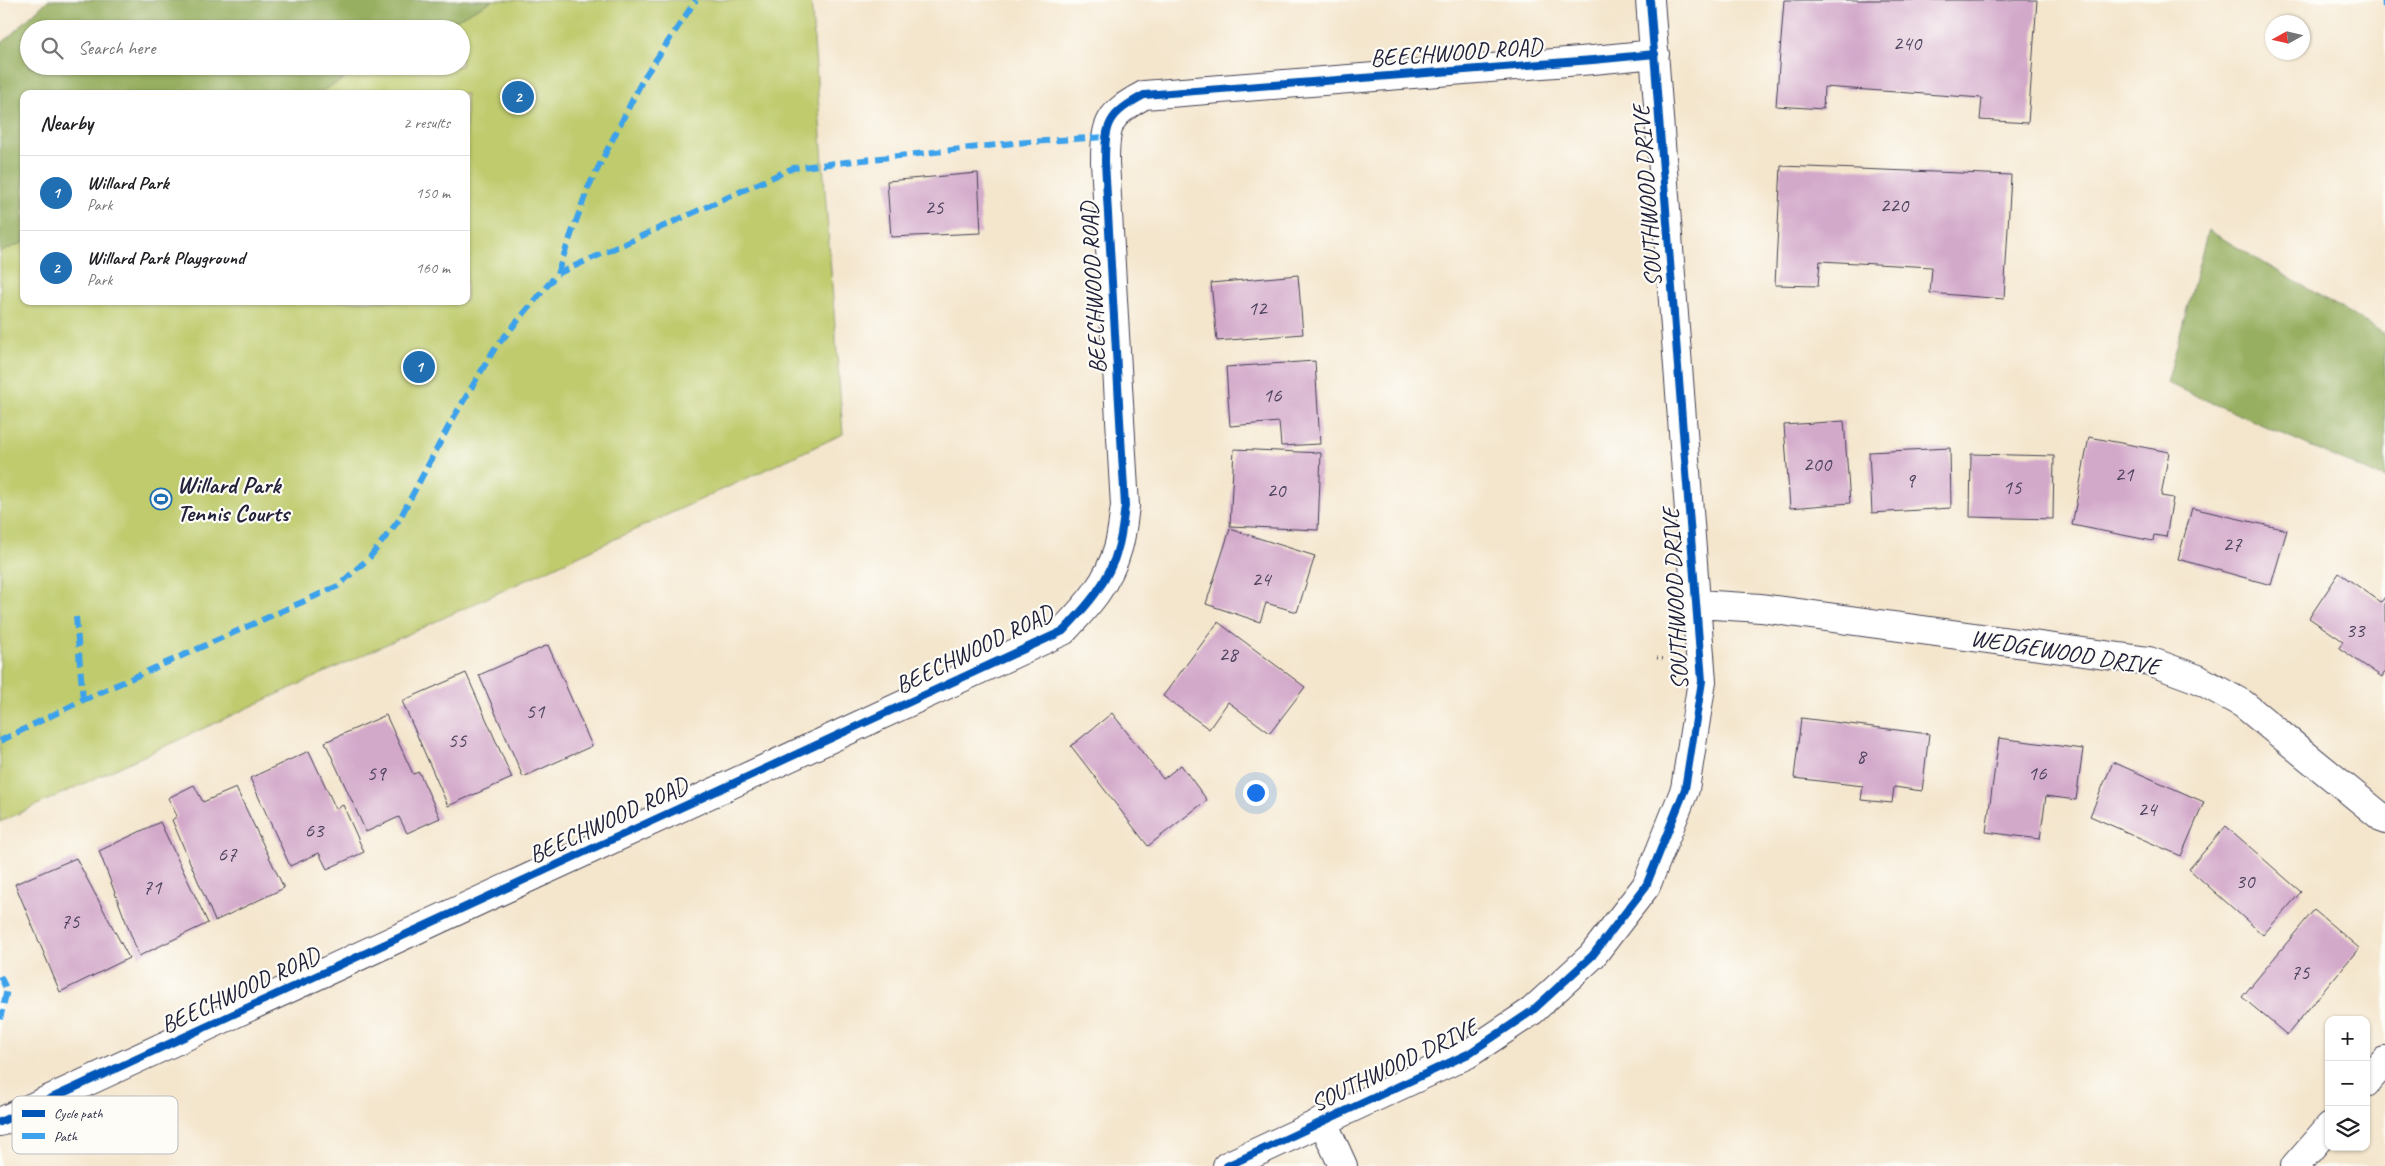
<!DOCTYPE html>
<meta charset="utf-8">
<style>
body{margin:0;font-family:Caveat,sans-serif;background:#f6f6f6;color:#202124}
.controls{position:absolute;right:15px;bottom:15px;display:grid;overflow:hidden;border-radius:10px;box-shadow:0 1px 4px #0004}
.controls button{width:45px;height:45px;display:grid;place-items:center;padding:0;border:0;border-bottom:1px solid #e0e0e0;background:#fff;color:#202124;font:25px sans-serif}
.compass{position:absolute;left:2265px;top:15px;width:45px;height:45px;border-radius:50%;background:#fff;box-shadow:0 1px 4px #0004;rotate:262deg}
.you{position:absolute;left:1255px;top:792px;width:18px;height:18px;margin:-12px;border:4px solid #fff;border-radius:50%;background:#1a73e8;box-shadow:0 0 0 8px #1a73e833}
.badge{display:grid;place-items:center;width:32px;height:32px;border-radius:50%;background:#1f6fb2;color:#fff;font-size:16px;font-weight:700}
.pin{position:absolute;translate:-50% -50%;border:2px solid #fff;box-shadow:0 1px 5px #0006}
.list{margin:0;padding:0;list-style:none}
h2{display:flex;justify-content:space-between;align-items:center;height:65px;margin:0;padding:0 20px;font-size:21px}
h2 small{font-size:16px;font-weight:400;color:#757577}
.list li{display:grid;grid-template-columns:32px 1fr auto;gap:15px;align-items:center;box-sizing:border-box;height:75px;padding:0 20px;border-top:1px solid #e0e0e0}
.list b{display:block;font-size:19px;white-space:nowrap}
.list p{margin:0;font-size:16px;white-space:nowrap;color:#757577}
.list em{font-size:16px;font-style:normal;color:#757577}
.icon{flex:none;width:28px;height:28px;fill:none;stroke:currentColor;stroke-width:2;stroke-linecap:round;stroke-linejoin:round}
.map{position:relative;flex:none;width:2385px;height:1166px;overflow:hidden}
.search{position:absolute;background:#fff;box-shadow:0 1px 4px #0004;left:20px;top:20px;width:450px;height:55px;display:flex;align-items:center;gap:12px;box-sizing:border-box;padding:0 18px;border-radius:28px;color:#757577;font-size:19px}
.panel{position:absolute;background:#fff;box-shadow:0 1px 4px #0004;left:20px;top:90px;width:450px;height:215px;border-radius:10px}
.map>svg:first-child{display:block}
.green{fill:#bfcb6d;stroke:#707654}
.forest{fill:#97af60;stroke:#5c684e}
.building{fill:#d3a9ca}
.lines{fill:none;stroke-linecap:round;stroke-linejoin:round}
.minor-casing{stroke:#423f51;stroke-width:30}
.path{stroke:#423f51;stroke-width:3;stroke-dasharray:1 4;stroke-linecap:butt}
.minor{stroke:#fff;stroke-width:28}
.quiet{stroke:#3ea2ec;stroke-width:6;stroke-dasharray:12 6;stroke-linecap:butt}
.cycleway-casing{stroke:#fdfcf7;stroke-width:11}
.cycleway{stroke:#0057b8;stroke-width:8}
.labels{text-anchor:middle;stroke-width:4.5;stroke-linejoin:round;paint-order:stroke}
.number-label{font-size:21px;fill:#4e445f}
.street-label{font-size:24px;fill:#22223b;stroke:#fdfcf7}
.poi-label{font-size:24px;font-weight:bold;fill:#22223b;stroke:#fdfcf7;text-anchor:start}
.key{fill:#fdfcf7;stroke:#bbbbbf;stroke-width:1}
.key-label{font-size:14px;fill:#22223b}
</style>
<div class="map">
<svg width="2385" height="1166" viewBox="0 0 2385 1166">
<rect width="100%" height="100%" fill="#fdfcf7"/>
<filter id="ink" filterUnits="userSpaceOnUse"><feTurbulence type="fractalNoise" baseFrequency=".02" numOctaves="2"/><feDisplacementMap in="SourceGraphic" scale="10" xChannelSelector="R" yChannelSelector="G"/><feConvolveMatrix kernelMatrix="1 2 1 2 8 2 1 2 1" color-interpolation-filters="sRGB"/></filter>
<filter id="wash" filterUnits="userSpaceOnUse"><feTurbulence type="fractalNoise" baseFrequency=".0096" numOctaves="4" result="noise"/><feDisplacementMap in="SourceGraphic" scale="20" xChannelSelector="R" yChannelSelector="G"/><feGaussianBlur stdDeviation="1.12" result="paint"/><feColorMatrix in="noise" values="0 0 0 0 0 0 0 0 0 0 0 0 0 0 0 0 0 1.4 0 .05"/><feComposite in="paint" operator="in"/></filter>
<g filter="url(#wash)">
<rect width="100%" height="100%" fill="#f4e6cd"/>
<path class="green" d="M 493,0 L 811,0 L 843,434 L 0,822 L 0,252 L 24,242 L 24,301 L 466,301 L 466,94 L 316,94 L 368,66 L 461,66 L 461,29 L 438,29 Z"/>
<path class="forest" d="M 48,0 L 493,0 L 438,29 L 29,29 L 29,66 L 368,66 L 316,94 L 24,94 L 24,242 L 0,252 L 0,45 Z
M 2208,230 L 2385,334 L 2385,479 L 2167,383 Z"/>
<g id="blocks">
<path class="building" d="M 1784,0 L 2037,0 L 2028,123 L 1980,120 L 1982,98 L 1824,87 L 1823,109 L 1776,106 Z
M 1781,166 L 2011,175 L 2004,299 L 1930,293 L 1932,267 L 1820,261 L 1818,286 L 1775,285 Z
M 978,173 L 981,233 L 891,237 L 887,181 Z
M 1298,275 L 1303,334 L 1217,341 L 1211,283 Z
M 1315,361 L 1320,444 L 1281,446 L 1279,422 L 1230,426 L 1226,367 Z
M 1844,421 L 1850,503 L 1790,508 L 1784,425 Z
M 2089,437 L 2169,452 L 2161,496 L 2173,498 L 2166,537 L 2154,535 L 2153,541 L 2072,525 Z
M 1950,448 L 1951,508 L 1872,513 L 1869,452 Z
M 1234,449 L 1321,453 L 1318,530 L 1230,526 Z
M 1971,454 L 2054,456 L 2053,519 L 1970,517 Z
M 2192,508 L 2287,530 L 2271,585 L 2178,559 Z
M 1230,529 L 1315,556 L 1297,612 L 1266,603 L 1260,622 L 1206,604 Z
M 2339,573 L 2381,602 L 2385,597 L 2385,672 L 2382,677 L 2339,648 L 2343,641 L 2309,618 Z
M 1218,622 L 1305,687 L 1270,733 L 1228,702 L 1209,729 L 1163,696 Z
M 548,645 L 592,746 L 523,777 L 479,675 Z
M 466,673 L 512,778 L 448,806 L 402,701 Z
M 1112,713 L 1163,779 L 1181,765 L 1207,800 L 1148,846 L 1071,746 Z
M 386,715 L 413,774 L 419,772 L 440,818 L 407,833 L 399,817 L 366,832 L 325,742 Z
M 1801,718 L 1929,734 L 1922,791 L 1894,787 L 1892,803 L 1861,800 L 1863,786 L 1794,778 Z
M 1999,738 L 2083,749 L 2076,800 L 2046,796 L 2040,839 L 1986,832 Z
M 309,751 L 336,809 L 343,805 L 364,852 L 327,869 L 319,853 L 290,866 L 250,778 Z
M 2113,762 L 2204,802 L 2181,856 L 2090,816 Z
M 194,785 L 203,802 L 236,788 L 284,888 L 215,921 L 172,820 L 177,816 L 168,798 Z
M 160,822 L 208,923 L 139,956 L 99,851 Z
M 2226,826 L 2301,892 L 2263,935 L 2189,869 Z
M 76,858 L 129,958 L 60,992 L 15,884 Z
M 2314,910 L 2359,948 L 2287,1035 L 2242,997 Z"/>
</g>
</g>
<g filter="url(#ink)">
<use href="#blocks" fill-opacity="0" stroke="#423f51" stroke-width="1"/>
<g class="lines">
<g class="minor-casing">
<path id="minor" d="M 1697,604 L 1761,608 L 2149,661 L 2198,679 L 2243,704 L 2385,820
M 2366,1083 L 2385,1061
M 0,1122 L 1063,631 C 1086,607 1109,582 1118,548 C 1122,535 1123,520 1125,506 L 1105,162 C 1105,122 1109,114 1144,95 L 1593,60 L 1655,54
M 1323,1122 L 1343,1166
M 1227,1166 L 1468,1054 L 1532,1011 L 1592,956 L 1646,886 L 1685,789 L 1702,681 L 1650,0
M 2295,1166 L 2329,1127"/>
</g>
<path class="path" d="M 1657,658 L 1666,659"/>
<use href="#minor" class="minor"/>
<path class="quiet" d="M 2384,0 L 2385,7
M 557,274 L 588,188 L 643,79 L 696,0
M 76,617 L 83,700
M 0,741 L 83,700 L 338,586 L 370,557 L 399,520 L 451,422 L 495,348 L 557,274 L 793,168 L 1014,143 L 1105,137
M 0,976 L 7,990 L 0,1019"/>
<g class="cycleway-casing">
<path id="cycleway" d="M 0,1122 L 1063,631 C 1086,607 1109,582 1118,548 C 1122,535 1123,520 1125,506 L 1105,162 C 1105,122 1109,114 1144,95 L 1593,60 L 1655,54
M 1227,1166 L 1468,1054 L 1532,1011 L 1592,956 L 1646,886 L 1685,789 L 1702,681 L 1650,0"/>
</g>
<use href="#cycleway" class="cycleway"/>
</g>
</g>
<defs>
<g id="stadium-ring" transform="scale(1.125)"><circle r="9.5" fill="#fdfcf7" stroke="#1f6fb2" stroke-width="1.5"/><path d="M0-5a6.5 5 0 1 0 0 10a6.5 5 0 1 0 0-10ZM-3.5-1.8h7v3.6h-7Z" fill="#1f6fb2"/></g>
</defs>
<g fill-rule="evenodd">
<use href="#stadium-ring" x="161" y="499"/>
</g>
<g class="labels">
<g class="number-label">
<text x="1907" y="50">240</text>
<text x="1894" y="212">220</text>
<text x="934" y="214">25</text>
<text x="1257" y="315">12</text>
<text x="1272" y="402">16</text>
<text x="1817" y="471">200</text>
<text x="2124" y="481">21</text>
<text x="1910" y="487">9</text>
<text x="2012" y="494">15</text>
<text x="1276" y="497">20</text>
<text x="2232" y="551">27</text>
<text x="1261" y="586">24</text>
<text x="2355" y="637">33</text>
<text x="1228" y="661">28</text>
<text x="535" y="718">51</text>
<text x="457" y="747">55</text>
<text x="1861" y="763">8</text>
<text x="376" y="780">59</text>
<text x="2037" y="780">16</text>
<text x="2147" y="816">24</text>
<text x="314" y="837">63</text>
<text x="227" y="861">67</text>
<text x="2245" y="888">30</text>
<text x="152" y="894">71</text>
<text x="70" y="928">75</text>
<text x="2300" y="979">75</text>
</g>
<g class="street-label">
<text transform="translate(1456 52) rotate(-4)" y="8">BEECHWOOD ROAD</text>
<text transform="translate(1647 196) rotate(-94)" y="8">SOUTHWOOD DRIVE</text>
<text transform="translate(1093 288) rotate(-93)" y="8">BEECHWOOD ROAD</text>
<text transform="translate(1675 599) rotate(-93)" y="8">SOUTHWOOD DRIVE</text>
<text transform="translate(974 649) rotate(-26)" y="8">BEECHWOOD ROAD</text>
<text transform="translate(2065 652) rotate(9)" y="8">WEDGEWOOD DRIVE</text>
<text transform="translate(608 820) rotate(-25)" y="8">BEECHWOOD ROAD</text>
<text transform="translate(240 990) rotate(-25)" y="8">BEECHWOOD ROAD</text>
<text transform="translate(1394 1065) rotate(-26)" y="8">SOUTHWOOD DRIVE</text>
</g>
<g class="poi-label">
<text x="177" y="493">Willard Park<tspan x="177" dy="28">Tennis Courts</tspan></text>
</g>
</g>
<rect x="12" y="1096" width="166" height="58" rx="8" class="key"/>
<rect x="22" y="1110" width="23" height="7" fill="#0057b8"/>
<rect x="22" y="1133" width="23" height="6" fill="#3ea2ec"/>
<g class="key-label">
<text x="54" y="1118">Cycle path</text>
<text x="54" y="1141">Path</text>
</g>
</svg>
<div class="controls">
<button>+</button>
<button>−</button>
<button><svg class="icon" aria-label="layers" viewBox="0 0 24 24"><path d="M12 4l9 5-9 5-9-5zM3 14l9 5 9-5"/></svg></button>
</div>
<svg class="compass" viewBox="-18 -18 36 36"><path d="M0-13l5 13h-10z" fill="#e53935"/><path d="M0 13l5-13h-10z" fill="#757577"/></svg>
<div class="you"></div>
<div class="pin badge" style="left:419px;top:367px">1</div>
<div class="pin badge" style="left:518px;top:97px">2</div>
<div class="search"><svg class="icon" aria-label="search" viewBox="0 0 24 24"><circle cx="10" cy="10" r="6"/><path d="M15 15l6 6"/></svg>Search here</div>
<section class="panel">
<h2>Nearby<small>2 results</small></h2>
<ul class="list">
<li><span class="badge">1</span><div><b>Willard Park</b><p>Park</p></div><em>150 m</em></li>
<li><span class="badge">2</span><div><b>Willard Park Playground</b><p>Park</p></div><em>160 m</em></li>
</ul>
</section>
</div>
